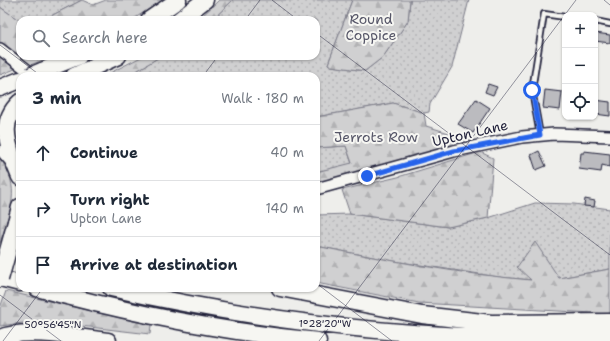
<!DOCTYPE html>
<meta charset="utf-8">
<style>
body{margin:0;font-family:"Shantell Sans",sans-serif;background:#f2f2f3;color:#1f2937}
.controls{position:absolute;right:12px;top:12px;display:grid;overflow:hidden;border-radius:8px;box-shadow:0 1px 3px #0004}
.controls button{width:36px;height:36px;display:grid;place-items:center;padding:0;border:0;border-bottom:1px solid #e0e1e3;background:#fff;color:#1f2937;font:20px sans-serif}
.stop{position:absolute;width:12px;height:12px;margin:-9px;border:3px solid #2563eb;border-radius:50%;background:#fff}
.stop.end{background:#2563eb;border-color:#fff;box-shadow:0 1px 4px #0008}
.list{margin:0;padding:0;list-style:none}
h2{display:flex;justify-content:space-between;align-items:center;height:52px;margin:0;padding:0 16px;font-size:17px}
h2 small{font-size:13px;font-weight:400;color:#747a83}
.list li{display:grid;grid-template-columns:26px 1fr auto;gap:12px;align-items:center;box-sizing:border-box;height:56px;padding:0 16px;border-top:1px solid #e0e1e3}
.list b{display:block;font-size:15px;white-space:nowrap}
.list p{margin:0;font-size:13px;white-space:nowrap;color:#747a83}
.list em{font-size:13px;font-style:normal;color:#747a83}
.icon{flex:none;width:22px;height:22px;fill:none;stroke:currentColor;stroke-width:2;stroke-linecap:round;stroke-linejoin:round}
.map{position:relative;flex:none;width:610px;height:341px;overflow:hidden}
.search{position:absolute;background:#fff;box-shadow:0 1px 3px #0004;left:16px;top:16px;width:304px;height:44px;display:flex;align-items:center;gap:10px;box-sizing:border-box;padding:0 14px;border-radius:12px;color:#747a83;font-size:15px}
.panel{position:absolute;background:#fff;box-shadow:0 1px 3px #0004;left:16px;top:72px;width:304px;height:220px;border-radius:12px}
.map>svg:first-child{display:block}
.grass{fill:url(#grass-dots);stroke:#797986}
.forest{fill:url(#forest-firs);stroke:#797986}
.building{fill:#bbbbbf;stroke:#22223b}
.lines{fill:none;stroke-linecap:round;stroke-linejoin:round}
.service-casing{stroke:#22223b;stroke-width:8}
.tertiary-casing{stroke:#22223b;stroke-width:14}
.motorway-casing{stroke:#22223b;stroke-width:19}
.service{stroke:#f6f6f2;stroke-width:4.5}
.tertiary{stroke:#f6f6f2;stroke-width:11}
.motorway{stroke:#f6f6f2;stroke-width:16}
.motorway-bridge-casing{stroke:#22223b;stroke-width:19;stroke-linecap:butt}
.motorway-bridge{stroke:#f6f6f2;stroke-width:16}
.route{stroke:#2563eb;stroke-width:5}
.ticks{fill:none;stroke:#22223b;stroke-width:1;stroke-opacity:0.45}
.labels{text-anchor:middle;stroke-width:4;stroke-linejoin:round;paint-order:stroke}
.park-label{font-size:14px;fill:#565668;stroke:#f6f6f2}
.street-label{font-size:14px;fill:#22223b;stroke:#f6f6f2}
.ticks-label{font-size:10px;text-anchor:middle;fill:#22223b;stroke:#f6f6f2;stroke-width:4;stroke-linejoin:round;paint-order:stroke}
</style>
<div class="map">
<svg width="610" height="341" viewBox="0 0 610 341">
<defs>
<pattern id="grass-dots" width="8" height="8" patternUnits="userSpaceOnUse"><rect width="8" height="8" fill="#d0d0d1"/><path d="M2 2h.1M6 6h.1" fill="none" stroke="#b2b2b4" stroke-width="1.8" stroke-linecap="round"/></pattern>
<pattern id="forest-firs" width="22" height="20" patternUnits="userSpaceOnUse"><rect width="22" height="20" fill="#d0d0d1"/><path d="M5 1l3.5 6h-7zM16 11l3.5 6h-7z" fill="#b2b2b4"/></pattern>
</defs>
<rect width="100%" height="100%" fill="#eeeeeb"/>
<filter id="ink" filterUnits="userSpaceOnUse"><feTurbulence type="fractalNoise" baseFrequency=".025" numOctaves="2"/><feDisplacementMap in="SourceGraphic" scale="8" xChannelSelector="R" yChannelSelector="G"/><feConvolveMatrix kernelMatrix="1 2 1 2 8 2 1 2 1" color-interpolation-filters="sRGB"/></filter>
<g filter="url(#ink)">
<path class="grass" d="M 0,0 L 82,0 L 43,20 L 20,21 L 0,7 Z
M 233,0 L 352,0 L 328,64 L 331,66 L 365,71 L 383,57 L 408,21 L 410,0 L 469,0 L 452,67 L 430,104 L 429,112 L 424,113 L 393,103 L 316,117 L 316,76 L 128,76 L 161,56 L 316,56 L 316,20 L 212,20 Z
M 346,146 L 352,164 L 316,172 L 316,148 Z
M 535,203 L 574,204 L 610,209 L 610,269 L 559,278 L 532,280 L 499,277 L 394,261 L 316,246 L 317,215 L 350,214 L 448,227 L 488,218 Z"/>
<path class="forest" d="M 82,0 L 93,5 L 106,0 L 163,0 L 132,20 L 43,20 Z
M 219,0 L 233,0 L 212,20 L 198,20 Z
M 352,0 L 410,0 L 408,21 L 383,57 L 365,71 L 331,66 L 328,64 Z
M 0,7 L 20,21 L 20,56 L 53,56 L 28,66 L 0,45 Z
M 0,56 L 15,69 L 0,75 Z
M 143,56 L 161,56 L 128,76 L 104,76 Z
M 393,103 L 424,113 L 426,126 L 469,139 L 471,144 L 406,162 L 316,183 L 316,172 L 352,163 L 346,146 L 316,148 L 316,117 Z
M 480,152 L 493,158 L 488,218 L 448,227 L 350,214 L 342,190 L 398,177 Z
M 0,158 C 22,188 10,211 0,243 Z
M 535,242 L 559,278 L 610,269 L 610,314 L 419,303 L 316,283 L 316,246 C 387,260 459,274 531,280 L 517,267 Z
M 6,291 L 151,325 L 150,334 L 37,321 L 0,326 L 0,308 Z"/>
<path class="building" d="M 595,33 L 610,35 L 610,43 L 595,41 Z
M 488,84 L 497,87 L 493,95 L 485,92 Z
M 545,90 L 562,92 L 560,110 L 543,108 Z
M 476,99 L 490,108 L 473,133 L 458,124 Z
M 595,100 L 610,102 L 610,116 L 595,114 Z
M 539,151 L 546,166 L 536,170 L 531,155 Z
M 584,151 L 610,154 L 610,167 L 602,165 L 601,172 L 579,169 L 581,153 L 584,153 Z
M 585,199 L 595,201 L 594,207 L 584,206 Z"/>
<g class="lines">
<g class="service-casing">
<path id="service" d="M 595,21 L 610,24
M 540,135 L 532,90 L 544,14 L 565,17"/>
</g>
<g class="tertiary-casing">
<path id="tertiary" d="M 0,49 L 35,76
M 316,189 L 454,151 L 522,137 L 554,134 L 610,136"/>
</g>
<g class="motorway-casing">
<path id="motorway" d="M 149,20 L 178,0
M 179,20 L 205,0
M 42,71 L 79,56
M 74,76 L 118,56
M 0,88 L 20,80
M 6,152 L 13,160 L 20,177
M 13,160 C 6,138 1,120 20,102
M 16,222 L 20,207
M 0,260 L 20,266
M 0,278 L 20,283
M 37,288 C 128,313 224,332 318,341
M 111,288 C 248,319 388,336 528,338 C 555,338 583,336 610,336
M 280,288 L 422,315 L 491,323 L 610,322
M 0,338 C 23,327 82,338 108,341"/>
</g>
<use href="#service" class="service"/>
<use href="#tertiary" class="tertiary"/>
<use href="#motorway" class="motorway"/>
<g class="motorway-bridge-casing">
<path id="motorway-bridge" d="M 30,76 L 42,71
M 0,279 L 16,222"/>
</g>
<use href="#motorway-bridge" class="motorway-bridge"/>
</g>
</g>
<g class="lines" filter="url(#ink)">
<path class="route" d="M 367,176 L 454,151 L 540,135 L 532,90"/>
</g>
<path class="ticks" d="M 272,0 L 298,20M 604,0 L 610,5M 245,20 L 260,0M 316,33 L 610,255M 0,45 L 41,76M 203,76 L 218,56M 316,283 L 392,341M 0,295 L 61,341M 3,341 L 43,288M 319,341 L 576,0"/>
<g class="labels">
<g class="park-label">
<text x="371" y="24">Round<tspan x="371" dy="16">Coppice</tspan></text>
<text x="376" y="142">Jerrots Row</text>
</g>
<g class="street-label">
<text transform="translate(470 133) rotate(-13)" y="5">Upton Lane</text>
</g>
</g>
<g class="ticks-label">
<text x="325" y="327">1°28'20"W</text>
<text x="53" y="328">50°56'45"N</text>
</g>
</svg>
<div class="controls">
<button>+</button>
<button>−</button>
<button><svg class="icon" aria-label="locate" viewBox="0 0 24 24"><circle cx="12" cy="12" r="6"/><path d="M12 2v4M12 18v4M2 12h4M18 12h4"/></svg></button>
</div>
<div class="stop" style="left:532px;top:90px"></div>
<div class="stop end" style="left:367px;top:176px"></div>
<div class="search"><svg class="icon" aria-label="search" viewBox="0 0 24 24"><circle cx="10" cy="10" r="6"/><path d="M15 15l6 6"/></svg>Search here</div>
<section class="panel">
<h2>3 min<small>Walk · 180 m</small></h2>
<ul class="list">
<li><svg class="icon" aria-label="ahead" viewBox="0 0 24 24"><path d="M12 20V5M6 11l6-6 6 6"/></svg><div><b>Continue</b></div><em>40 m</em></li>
<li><svg class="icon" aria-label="right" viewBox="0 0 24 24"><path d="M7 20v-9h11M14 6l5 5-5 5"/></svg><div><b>Turn right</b><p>Upton Lane</p></div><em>140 m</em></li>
<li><svg class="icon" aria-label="arrive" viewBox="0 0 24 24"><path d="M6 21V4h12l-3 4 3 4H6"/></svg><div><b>Arrive at destination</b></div></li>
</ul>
</section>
</div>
